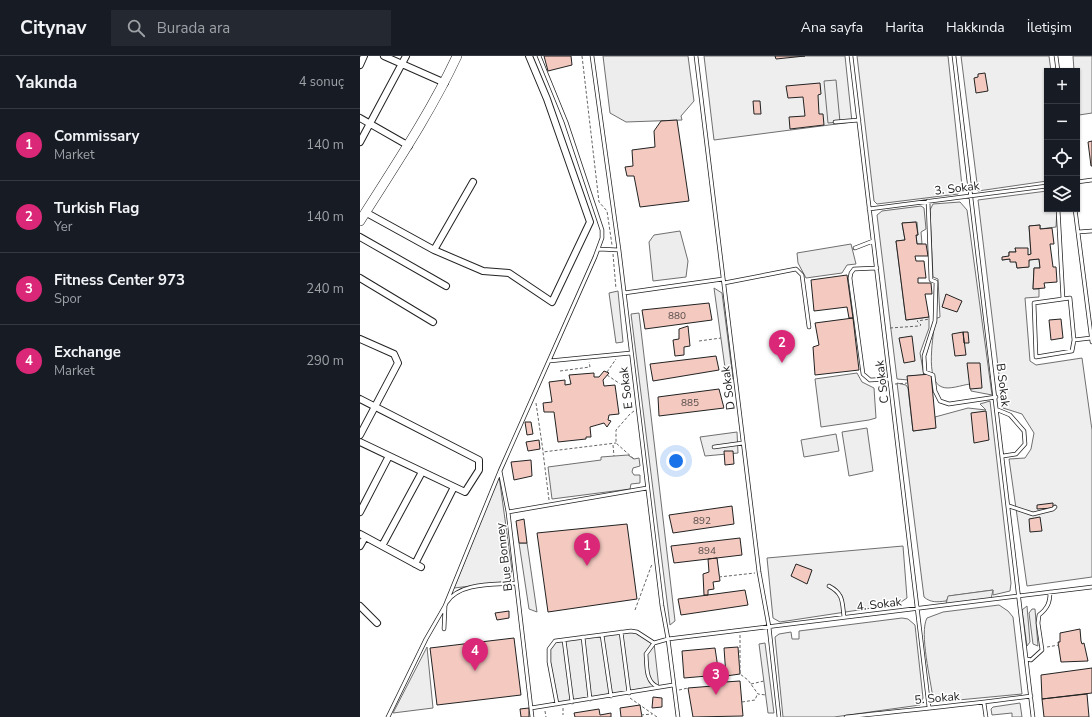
<!DOCTYPE html>
<html lang="tr">
<meta charset="utf-8">
<style>
body{margin:0;font-family:"Nunito Sans",sans-serif;background:#242831;color:#f1f3f6}
.controls{position:absolute;right:12px;top:12px;display:grid;overflow:hidden;border-radius:0px;box-shadow:0 1px 3px #0004}
.controls button{width:36px;height:36px;display:grid;place-items:center;padding:0;border:0;border-bottom:1px solid #363941;background:#171b24;color:#f1f3f6;font:20px sans-serif}
.you{position:absolute;left:316px;top:405px;width:14px;height:14px;margin:-10px;border:3px solid #fff;border-radius:50%;background:#1a73e8;box-shadow:0 0 0 6px #1a73e833}
.badge{display:grid;place-items:center;width:26px;height:26px;border-radius:50%;background:#db2777;color:#fff;font-size:13px;font-weight:700}
.pin{position:absolute;translate:-50% -33px;filter:drop-shadow(0 1px 2px #0008)}
.pin::after{content:'';position:absolute;top:21px;width:14px;height:12px;background:inherit;clip-path:polygon(0 0,100% 0,50% 100%)}
.list{margin:0;padding:0;list-style:none}
h2{display:flex;justify-content:space-between;align-items:center;height:52px;margin:0;padding:0 16px;font-size:17px}
h2 small{font-size:13px;font-weight:400;color:#9ea1a6}
.list li{display:grid;grid-template-columns:26px 1fr auto;gap:12px;align-items:center;box-sizing:border-box;height:72px;padding:0 16px;border-top:1px solid #363941}
.list b{display:block;font-size:15px;white-space:nowrap}
.list p{margin:0;font-size:13px;white-space:nowrap;color:#9ea1a6}
.list em{font-size:13px;font-style:normal;color:#9ea1a6}
.icon{flex:none;width:22px;height:22px;fill:none;stroke:currentColor;stroke-width:2;stroke-linecap:round;stroke-linejoin:round}
.map{position:relative;flex:none;width:732px;height:661px;overflow:hidden}
header{display:flex;align-items:center;gap:24px;box-sizing:border-box;height:56px;padding:0 20px;background:#171b24;border-bottom:1px solid #363941}
header strong{font-size:19px}
nav{display:flex;gap:22px;margin-inline-start:auto;font-size:14px}
.search{width:280px;height:36px;background:#242831;display:flex;align-items:center;gap:10px;box-sizing:border-box;padding:0 14px;border-radius:0px;color:#9ea1a6;font-size:15px}
main{display:flex}
aside{flex:1;background:#171b24}
.map>svg:first-child{display:block}
.green{fill:#eee;stroke:#6f6f6f}
.parking{fill:#ededed;stroke:#6f6f6f}
.building{fill:#f3c9c0;stroke:#222}
.lines{fill:none;stroke-linecap:round;stroke-linejoin:round}
.service-casing{stroke:#222;stroke-width:4.5}
.minor-casing{stroke:#222;stroke-width:8}
.secondary-casing{stroke:#222;stroke-width:10}
.path{stroke:#646464;stroke-width:1;stroke-dasharray:3 2;stroke-linecap:butt}
.service{stroke:#fff;stroke-width:3}
.minor{stroke:#fff;stroke-width:6}
.secondary{stroke:#fff;stroke-width:9}
.labels{text-anchor:middle;stroke-width:3;stroke-linejoin:round;paint-order:stroke}
.number-label{font-size:10px;fill:#564c4a}
.street-label{font-size:12px;fill:#222;stroke:#fff}
</style>
<header>
<strong>Citynav</strong>
<div class="search"><svg class="icon" aria-label="search" viewBox="0 0 24 24"><circle cx="10" cy="10" r="6"/><path d="M15 15l6 6"/></svg>Burada ara</div>
<nav><a>Ana sayfa</a><a>Harita</a><a>Hakkında</a><a>İletişim</a></nav>
</header>
<main>
<aside>
<h2>Yakında<small>4 sonuç</small></h2>
<ul class="list">
<li><span class="badge">1</span><div><b>Commissary</b><p>Market</p></div><em>140 m</em></li>
<li><span class="badge">2</span><div><b>Turkish Flag</b><p>Yer</p></div><em>140 m</em></li>
<li><span class="badge">3</span><div><b>Fitness Center 973</b><p>Spor</p></div><em>240 m</em></li>
<li><span class="badge">4</span><div><b>Exchange</b><p>Market</p></div><em>290 m</em></li>
</ul>
</aside>
<div class="map">
<svg width="732" height="661" viewBox="0 0 732 661">
<rect width="100%" height="100%" fill="#fff"/>
<path class="green" d="M 344,0 L 485,0 L 492,66 L 354,84 Z
M 497,0 L 588,0 L 602,130 L 598,138 L 517,148 L 514,145 Z
M 601,0 L 689,0 L 691,15 L 687,15 L 687,125 L 618,135 Z
M 687,135 L 687,153 L 697,153 L 696,171 L 680,173 L 680,169 L 669,170 L 671,198 L 668,199 L 655,192 L 656,196 L 649,196 L 649,200 L 642,204 L 650,203 L 656,206 L 657,212 L 668,211 L 669,204 L 679,203 L 680,212 L 674,212 L 673,233 L 679,233 L 679,241 L 665,242 L 670,305 L 676,309 L 722,302 L 732,374 L 732,521 L 667,530 L 649,403 L 665,402 L 671,393 L 674,377 L 662,358 L 643,352 L 618,144 Z
M 600,146 L 607,154 L 632,339 L 611,335 L 610,328 C 602,329 589,334 582,331 C 564,325 574,278 575,263 L 580,261 L 578,223 L 573,221 L 570,154 L 573,148 Z
M 561,150 L 564,152 L 566,173 L 561,176 L 562,188 L 557,188 L 556,179 L 558,179 L 557,166 L 542,167 L 545,184 L 536,185 L 546,264 L 569,261 L 569,272 L 560,297 L 564,319 L 548,320 L 548,324 L 537,323 L 517,159 L 522,155 Z
M 537,327 L 546,329 L 548,332 L 553,375 L 575,372 L 575,361 L 608,352 L 626,354 L 620,348 L 630,345 L 651,527 L 650,535 L 633,539 L 633,534 L 589,540 L 586,545 C 577,546 571,547 564,541 Z
M 507,372 L 513,415 L 489,420 L 482,376 Z
M 476,378 L 479,395 L 444,401 L 441,384 Z
M 139,420 L 152,514 L 150,521 L 143,526 L 94,532 Z
M 543,490 L 547,542 L 538,548 L 420,566 L 413,562 L 407,502 Z
M 639,549 L 648,555 L 653,561 L 662,638 L 577,646 L 573,643 C 571,625 559,577 567,562 L 583,556 Z
M 542,562 L 548,563 L 555,569 L 563,642 L 560,649 L 474,661 L 423,661 L 415,581 L 419,578 L 431,576 L 432,583 L 439,583 L 439,575 Z
M 660,647 L 662,661 L 652,661 L 652,657 L 632,659 L 631,653 L 633,651 Z"/>
<path class="parking" d="M 243,0 L 328,0 L 334,45 L 321,60 L 322,64 L 266,66 L 250,57 Z
M 713,0 L 732,0 L 732,57 L 719,59 L 717,15 L 714,15 Z
M 476,24 L 480,66 L 468,67 L 464,25 Z
M 320,175 L 328,205 L 326,221 L 293,225 L 289,186 L 294,179 Z
M 491,188 L 496,208 L 487,209 L 482,217 L 446,222 L 438,207 L 437,197 Z
M 354,232 L 362,237 L 373,323 L 366,319 Z
M 258,235 L 263,286 L 256,287 L 249,237 Z
M 279,257 L 315,565 L 310,569 L 271,258 Z
M 497,317 L 502,326 L 514,332 L 516,362 L 509,364 L 461,371 L 455,323 Z
M 377,376 L 378,397 L 345,400 L 340,381 Z
M 268,399 L 274,403 L 279,402 L 280,410 L 273,412 L 272,416 L 274,419 L 280,419 L 280,427 L 271,428 L 270,433 L 192,443 L 188,411 L 241,404 L 241,401 Z
M 159,487 L 167,487 L 177,556 L 169,553 Z
M 633,534 L 631,543 L 586,548 L 588,540 Z
M 667,550 L 670,586 L 667,590 L 662,554 Z
M 672,553 L 675,553 L 678,590 L 673,588 L 669,557 Z
M 271,575 L 277,576 L 294,587 L 299,632 L 197,648 L 189,606 L 189,593 L 195,585 Z
M 405,587 L 414,657 L 408,657 L 399,588 Z
M 67,591 L 73,652 L 33,657 Z"/>
<path class="building" d="M 184,0 L 211,0 L 212,9 L 188,15 Z
M 415,0 L 445,0 L 416,3 Z
M 625,17 L 628,35 L 616,37 L 614,22 L 618,21 L 618,18 Z
M 460,27 L 461,38 L 458,39 L 459,58 L 463,58 L 464,69 L 430,73 L 429,61 L 445,60 L 443,41 L 428,42 L 426,30 Z
M 393,45 L 400,45 L 401,58 L 394,58 Z
M 317,64 L 329,145 L 280,151 L 274,120 L 267,120 L 265,111 L 273,110 L 272,94 L 295,91 L 294,75 L 301,65 Z
M 732,85 L 732,110 L 731,110 L 728,86 Z
M 556,166 L 558,179 L 556,179 L 557,188 L 566,188 L 568,200 L 555,200 L 556,205 L 564,205 L 566,222 L 558,222 L 558,227 L 571,227 L 572,238 L 565,238 L 569,261 L 546,264 L 536,185 L 545,184 L 542,167 Z
M 680,169 L 680,173 L 692,172 L 694,188 L 690,188 L 693,211 L 696,211 L 697,226 L 684,227 L 685,232 L 673,233 L 674,212 L 680,212 L 679,203 L 669,204 L 669,211 L 657,212 L 656,206 L 650,206 L 650,203 L 642,204 L 642,201 L 649,200 L 649,196 L 656,196 L 655,192 L 668,192 L 668,199 L 671,198 L 669,170 Z
M 487,219 L 493,262 L 489,262 L 487,251 L 454,255 L 451,224 Z
M 586,238 L 602,245 L 597,256 L 582,251 Z
M 349,247 L 352,264 L 285,273 L 282,254 Z
M 493,262 L 499,314 L 455,319 L 453,291 L 459,289 L 455,267 Z
M 701,263 L 703,282 L 691,284 L 689,264 Z
M 328,270 L 330,290 L 324,291 L 324,299 L 315,300 L 313,284 L 319,283 L 319,273 Z
M 603,276 L 608,276 L 609,287 L 604,287 Z
M 603,276 L 606,299 L 595,300 L 592,278 Z
M 552,280 L 555,305 L 544,307 L 539,282 Z
M 356,300 L 359,314 L 293,325 L 290,308 Z
M 607,307 L 620,307 L 622,332 L 610,333 Z
M 244,315 L 249,317 L 243,324 L 244,330 L 255,329 L 259,358 L 249,359 L 248,364 L 251,365 L 247,371 L 244,367 L 230,371 L 231,381 L 226,381 L 226,383 L 198,386 L 194,356 L 184,356 L 183,347 L 192,346 L 189,326 L 205,324 L 205,329 L 211,328 L 209,319 L 234,317 L 234,321 L 239,321 Z
M 571,318 L 576,372 L 553,375 L 547,320 Z
M 359,333 L 364,352 L 299,360 L 298,341 Z
M 626,355 L 629,384 L 614,387 L 611,357 Z
M 165,366 L 171,366 L 173,378 L 167,379 Z
M 179,384 L 180,393 L 168,395 L 166,386 Z
M 364,395 L 373,395 L 374,408 L 365,409 Z
M 171,404 L 172,420 L 154,424 L 151,406 Z
M 693,447 L 693,452 L 677,453 L 677,449 Z
M 372,450 L 374,468 L 313,477 L 309,459 Z
M 680,461 L 682,475 L 670,476 L 669,463 Z
M 164,463 L 167,487 L 159,487 L 156,465 Z
M 267,468 L 277,543 L 188,556 L 177,477 Z
M 380,482 L 382,499 L 314,507 L 311,490 Z
M 357,502 L 360,525 L 353,526 L 354,533 L 348,534 L 348,539 L 344,539 L 343,518 L 349,516 L 348,503 Z
M 436,508 L 452,514 L 447,528 L 431,520 Z
M 385,534 L 388,549 L 321,559 L 318,543 Z
M 149,555 L 149,562 L 137,564 L 135,557 Z
M 720,573 L 721,585 L 722,588 L 724,587 L 728,605 L 701,606 L 698,586 L 700,586 L 700,577 Z
M 154,582 L 161,639 L 77,649 L 70,592 Z
M 378,591 L 380,618 L 366,620 L 364,592 Z
M 355,592 L 359,619 L 324,622 L 322,595 Z
M 732,612 L 732,637 L 682,643 L 681,619 Z
M 363,619 L 365,626 L 380,625 L 383,660 L 333,661 L 328,632 L 353,630 L 350,620 Z
M 727,638 L 729,661 L 684,661 L 682,643 Z
M 293,641 L 302,642 L 302,651 L 292,652 Z
M 280,649 L 282,661 L 261,661 L 260,652 Z
M 169,652 L 169,661 L 161,661 L 160,653 Z
M 239,653 L 240,659 L 251,657 L 251,661 L 215,661 L 214,657 Z"/>
<g class="lines">
<g class="service-casing">
<path id="service" d="M 232,0 L 259,194 L 302,550 L 308,583 L 318,661
M 336,0 L 399,516 L 409,571 L 419,661
M 491,0 L 569,651
M 594,0 L 673,661
M 696,0 L 698,15
M 475,66 L 499,64
M 717,126 L 732,124
M 568,145 L 571,224 L 576,226 L 575,265 L 564,300 L 565,316 L 573,319 L 575,335 L 580,345 L 589,348 L 636,341
M 509,153 L 687,130
M 698,153 L 703,243
M 715,153 L 732,286
M 718,176 L 732,175
M 495,192 L 513,185
M 239,193 L 259,194
M 517,212 L 494,213 L 491,217 L 490,222 L 503,318 L 510,324 L 530,323
M 364,227 L 436,213 L 442,219 L 449,271
M 264,237 L 363,223
M 714,284 L 712,295 L 676,301 L 674,247 L 710,242 L 714,284 L 731,282
M 189,305 L 271,297
M 638,354 L 650,359 L 664,375 L 665,388 L 656,398 L 643,400
M 354,391 L 383,387
M 649,450 L 673,458 L 693,453 L 695,451
M 148,456 L 140,415 L 235,201 L 242,182 L 242,174 L 206,66 L 179,0
M 469,530 C 484,538 482,546 484,561
M 87,546 C 100,526 135,529 156,527
M 84,573 L 85,551
M 261,576 L 269,637
M 242,579 L 251,640
M 223,581 L 230,643
M 204,584 L 212,646
M 294,587 L 286,598 C 287,609 285,626 298,631
M 667,603 L 671,604 L 682,594 L 678,567 L 679,559 C 688,552 690,546 690,536
M 624,647 L 626,661
M 197,648 L 189,606 L 189,593 L 195,585 L 271,575 L 277,576 L 294,587 L 308,583 L 732,531
M 171,652 L 313,629
M 28,661 L 66,583 L 85,550 L 140,415
M 172,661 L 148,456 L 287,432
M 486,661 C 547,654 609,649 671,640"/>
</g>
<g class="minor-casing">
<path id="minor" d="M 24,0 L 85,27
M 0,9 L 4,0
M 0,62 L 49,90
M 0,86 L 46,0
M 5,156 L 74,194 L 123,215 L 149,217 L 192,246 L 230,166 L 187,43 L 169,0
M 0,181 L 86,230
M 74,194 L 113,126
M 0,222 L 73,266
M 0,283 L 34,298 L 38,307 L 0,379
M 0,343 L 119,404 L 119,414 L 105,436 L 0,386
M 0,456 L 29,400
M 0,478 L 61,511
M 0,490 L 5,481
M 22,490 L 62,416
M 55,508 L 94,431
M 0,550 L 17,567"/>
</g>
<g class="secondary-casing">
<path id="secondary" d="M 0,165 C 34,111 70,58 97,0"/>
</g>
<path class="path" d="M 222,0 L 239,146 L 247,155 L 252,189
M 253,198 L 256,233
M 530,272 L 559,270 L 561,269 L 557,265 L 570,263
M 339,285 L 361,282
M 200,315 L 230,311 L 229,306
M 247,316 L 256,303
M 247,319 L 272,336
M 535,328 L 548,327
M 176,347 L 183,395
M 274,355 L 270,358 L 256,374 L 256,387 L 274,403
M 253,389 L 254,400
M 189,444 L 183,396 L 256,387
M 359,521 L 395,517
M 275,554 L 292,508
M 380,579 L 380,618 L 388,624 L 398,638 L 406,639
M 687,591 L 699,589
M 391,628 L 404,625
M 319,634 L 328,632
M 270,642 L 297,661
M 382,646 L 395,644 L 397,639
M 203,652 L 203,659
M 185,655 L 186,661
M 281,659 L 292,658"/>
<use href="#service" class="service"/>
<use href="#minor" class="minor"/>
<use href="#secondary" class="secondary"/>
</g>
<g class="labels">
<g class="number-label">
<text x="317" y="263">880</text>
<text x="330" y="350">885</text>
<text x="342" y="468">892</text>
<text x="347" y="498">894</text>
</g>
<g class="street-label">
<text transform="translate(597 132) rotate(-7)" y="4">3. Sokak</text>
<text transform="translate(522 326) rotate(-97)" y="4">C Sokak</text>
<text transform="translate(643 329) rotate(83)" y="4">B Sokak</text>
<text transform="translate(266 332) rotate(-97)" y="4">E Sokak</text>
<text transform="translate(368 332) rotate(-97)" y="4">D Sokak</text>
<text transform="translate(144 501) rotate(-97)" y="4">Blue Bonney</text>
<text transform="translate(519 548) rotate(-7)" y="4">4. Sokak</text>
<text transform="translate(577 642) rotate(-5)" y="4">5. Sokak</text>
</g>
</g>
</svg>
<div class="controls">
<button>+</button>
<button>−</button>
<button><svg class="icon" aria-label="locate" viewBox="0 0 24 24"><circle cx="12" cy="12" r="6"/><path d="M12 2v4M12 18v4M2 12h4M18 12h4"/></svg></button>
<button><svg class="icon" aria-label="layers" viewBox="0 0 24 24"><path d="M12 4l9 5-9 5-9-5zM3 14l9 5 9-5"/></svg></button>
</div>
<div class="you"></div>
<div class="pin badge" style="left:227px;top:510px">1</div>
<div class="pin badge" style="left:422px;top:307px">2</div>
<div class="pin badge" style="left:356px;top:639px">3</div>
<div class="pin badge" style="left:115px;top:615px">4</div>
</div>
</main>
